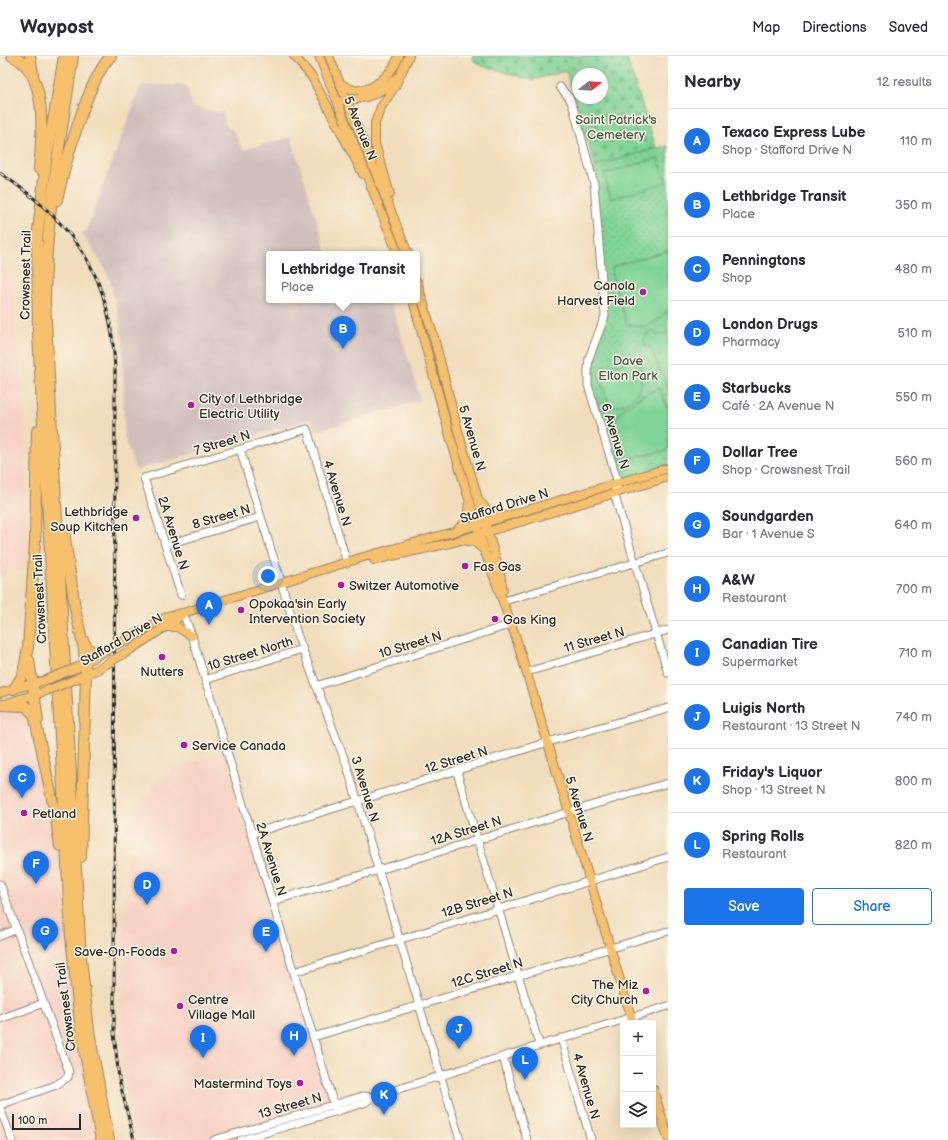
<!DOCTYPE html>
<meta charset="utf-8">
<style>
body{margin:0;font-family:"Balsamiq Sans",sans-serif;background:#f7f7f7;color:#2b2b33}
.controls{position:absolute;right:12px;bottom:12px;display:grid;overflow:hidden;border-radius:4px;box-shadow:0 4px 16px #0002}
.controls button{width:36px;height:36px;display:grid;place-items:center;padding:0;border:0;border-bottom:1px solid #e1e1e2;background:#fff;color:#2b2b33;font:20px sans-serif}
.compass{position:absolute;left:572px;top:12px;width:36px;height:36px;border-radius:50%;background:#fff;box-shadow:0 4px 16px #0002;rotate:73deg}
.scale{position:absolute;left:12px;bottom:10px;width:69px;box-sizing:border-box;padding-left:4px;border:2px solid #2b2b2b;border-top:0;font-size:11px;line-height:14px;white-space:nowrap;color:#2b2b2b;-webkit-text-stroke:3px #fcf5e5;paint-order:stroke}
.you{position:absolute;left:268px;top:520px;width:14px;height:14px;margin:-10px;border:3px solid #fff;border-radius:50%;background:#1a73e8;box-shadow:0 0 0 6px #1a73e833}
.badge{display:grid;place-items:center;width:26px;height:26px;border-radius:50%;background:#1a73e8;color:#fff;font-size:13px;font-weight:700}
.pin{position:absolute;translate:-50% -33px;filter:drop-shadow(0 1px 2px #0008)}
.pin::after{content:'';position:absolute;top:21px;width:14px;height:12px;background:inherit;clip-path:polygon(0 0,100% 0,50% 100%)}
.popup{position:absolute;left:266px;top:195px;width:154px;height:52px;box-sizing:border-box;display:grid;place-content:center;border-radius:4px;background:#fff;filter:drop-shadow(0 1px 3px #0005);font-size:13px;white-space:nowrap;color:#7c7c81}
.popup b{font-size:15px;color:#2b2b33}
.popup::after{content:'';position:absolute;left:50%;top:100%;margin-left:-8px;border:8px solid transparent;border-top-color:#fff}
.list{margin:0;padding:0;list-style:none}
h2{display:flex;justify-content:space-between;align-items:center;height:52px;margin:0;padding:0 16px;font-size:17px}
h2 small{font-size:13px;font-weight:400;color:#7c7c81}
.list li{display:grid;grid-template-columns:26px 1fr auto;gap:12px;align-items:center;box-sizing:border-box;height:64px;padding:0 16px;border-top:1px solid #e1e1e2}
.list b{display:block;font-size:15px;white-space:nowrap}
.list p{margin:0;font-size:13px;white-space:nowrap;color:#7c7c81}
.list em{font-size:13px;font-style:normal;color:#7c7c81}
.actions{display:flex;gap:8px;padding:12px 16px}
.actions a{flex:1;padding:9px 0;border:1px solid #1a73e8;border-radius:4px;text-align:center;font-size:14px;color:#1a73e8}
.actions .main{background:#1a73e8;color:#fff}
.icon{flex:none;width:22px;height:22px;fill:none;stroke:currentColor;stroke-width:2;stroke-linecap:round;stroke-linejoin:round}
.map{position:relative;flex:none;width:668px;height:1084px;overflow:hidden}
header{display:flex;align-items:center;gap:24px;box-sizing:border-box;height:56px;padding:0 20px;background:#fff;border-bottom:1px solid #e1e1e2}
header strong{font-size:19px}
nav{display:flex;gap:22px;margin-inline-start:auto;font-size:14px}
main{display:flex}
aside{flex:1;background:#fff}
.map>svg:first-child{display:block}
.built{fill:#f6d2c4}
.industrial{fill:#d1bfbe}
.grass{fill:url(#grass-dots);stroke:#568061}
.cemetery{fill:url(#cemetery-stones);stroke:#568061;fill-rule:evenodd}
.pitch{fill:#80d497;stroke:#568061}
.lines{fill:none;stroke-linecap:round;stroke-linejoin:round}
.minor-casing{stroke:#8e8474;stroke-width:9}
.major-casing{stroke:#8e8474;stroke-width:10}
.highway-casing{stroke:#8e8474;stroke-width:12}
.minor{stroke:#fff;stroke-width:7}
.major{stroke:#f7c06c;stroke-width:8}
.highway{stroke:#f7c06c;stroke-width:10}
.rail-casing{stroke:#2b2b2b;stroke-width:3}
.rail{stroke:#fcf5e5;stroke-width:1.5;stroke-dasharray:4.5;stroke-linecap:butt}
.major-bridge-casing{stroke:#8e8474;stroke-width:10;stroke-linecap:butt}
.major-bridge{stroke:#f7c06c;stroke-width:8}
.poi-dot{fill:#b5179e;stroke:#fcf5e5;stroke-width:1.5}
.labels{text-anchor:middle;stroke-width:3;stroke-linejoin:round;paint-order:stroke}
.park-label{font-size:13px;fill:#445e4b;stroke:#fcf5e5}
.street-label{font-size:13px;fill:#2b2b2b;stroke:#fcf5e5}
.poi-label{font-size:13px;fill:#2b2b2b;stroke:#fcf5e5;text-anchor:start}
</style>
<header>
<strong>Waypost</strong>
<nav><a>Map</a><a>Directions</a><a>Saved</a></nav>
</header>
<main>
<div class="map">
<svg width="668" height="1084" viewBox="0 0 668 1084">
<defs>
<pattern id="grass-dots" width="8" height="8" patternUnits="userSpaceOnUse"><rect width="8" height="8" fill="#80d497"/><path d="M2 2h.1M6 6h.1" fill="none" stroke="#6fb682" stroke-width="1.8" stroke-linecap="round"/></pattern>
<pattern id="cemetery-stones" width="16" height="16" patternUnits="userSpaceOnUse"><rect width="16" height="16" fill="#80d497"/><path d="M2 7V4a2 2 0 0 1 4 0v3zM10 15v-3a2 2 0 0 1 4 0v3z" fill="#6fb682"/></pattern>
</defs>
<rect width="100%" height="100%" fill="#fcf5e5"/>
<filter id="ink" filterUnits="userSpaceOnUse"><feTurbulence type="fractalNoise" baseFrequency=".025" numOctaves="2"/><feDisplacementMap in="SourceGraphic" scale="8" xChannelSelector="R" yChannelSelector="G"/><feConvolveMatrix kernelMatrix="1 2 1 2 8 2 1 2 1" color-interpolation-filters="sRGB"/></filter>
<filter id="wash" filterUnits="userSpaceOnUse"><feTurbulence type="fractalNoise" baseFrequency=".012" numOctaves="4" result="noise"/><feDisplacementMap in="SourceGraphic" scale="16" xChannelSelector="R" yChannelSelector="G"/><feGaussianBlur stdDeviation="0.9" result="paint"/><feColorMatrix in="noise" values="0 0 0 0 0 0 0 0 0 0 0 0 0 0 0 0 0 1.4 0 .05"/><feComposite in="paint" operator="in"/></filter>
<g filter="url(#wash)">
<rect width="100%" height="100%" fill="#f1ddbc"/>
<path class="built" d="M 0,200 L 12,230 L 26,384 L 26,512 L 0,521 Z
M 0,651 L 28,653 L 58,785 L 69,904 L 98,1084 L 0,1084 Z
M 226,694 L 332,1048 L 213,1084 L 136,1084 L 130,1059 L 121,991 L 128,764 L 155,729 L 173,714 Z"/>
<path class="industrial" d="M 141,29 L 186,29 L 193,51 L 224,57 L 225,68 L 234,76 L 243,94 L 291,81 L 327,198 L 269,198 L 269,244 L 390,244 L 421,344 L 315,376 L 311,363 L 137,414 L 134,410 L 124,381 L 123,286 L 119,261 L 112,235 L 113,232 L 104,211 L 82,177 L 86,175 Z"/>
<path class="grass" d="M 668,90 L 668,412 L 618,427 L 590,334 L 588,312 L 605,259 L 591,115 L 595,110 L 656,92 Z"/>
<path class="cemetery" d="M 472,0 L 626,0 L 656,92 L 595,110 L 566,15 L 532,24 L 483,10 L 473,4 ZM 578,18 L 602,18 L 602,42 L 578,42 Z"/>
<path class="pitch" d="M 658,102 L 666,126 L 611,143 L 604,118 Z
M 667,195 L 668,196 L 668,254 L 659,263 L 646,271 L 627,268 L 611,216 L 614,210 Z
M 654,274 L 656,279 L 668,277 L 668,332 L 650,290 L 646,291 L 644,284 L 649,275 Z
M 638,304 C 646,331 639,345 611,352 L 597,316 L 600,312 Z
M 659,332 L 668,353 L 668,394 L 621,404 C 619,396 615,386 614,377 C 611,352 641,341 659,332 Z"/>
</g>
<g filter="url(#ink)">
<g class="lines">
<g class="minor-casing">
<path id="minor" d="M 560,31 L 570,43 L 574,54 L 594,128 L 605,260 L 589,302 L 588,312 L 588,329 L 618,427 L 614,437 L 668,617
M 240,393 L 298,581 L 347,710 L 460,1084
M 165,489 L 260,461
M 181,539 L 144,422 L 307,373 L 347,507
M 504,545 L 668,497
M 183,557 L 192,580 L 336,1056
M 527,616 L 668,574
M 205,624 L 302,593
M 316,630 L 512,568
M 457,716 L 539,988
M 251,778 L 548,686 L 668,652
M 0,828 L 69,1016 L 68,1021 L 56,1029 L 0,1049
M 272,845 C 404,808 535,765 668,727
M 0,880 L 17,873
M 294,916 L 668,801
M 0,963 L 44,947
M 313,981 L 668,875
M 561,982 L 591,1084
M 503,1001 L 527,1084
M 0,1052 L 12,1084
M 214,1084 L 363,1040 L 373,1041
M 241,1084 L 364,1047 L 373,1041 C 471,1010 569,980 668,950"/>
</g>
<g class="major-casing">
<path id="major" d="M 294,0 L 312,21 L 363,118
M 319,0 L 398,198
M 329,0 L 408,198
M 340,27 C 345,30 349,33 354,34 C 374,37 393,16 399,0
M 344,44 C 365,44 382,37 396,22
M 390,138 L 375,88 L 375,67 L 381,51 L 395,30 L 409,0
M 417,226 L 434,282 L 458,375 L 500,517 L 503,534
M 413,244 L 449,377 L 485,496 L 516,582 L 633,967
M 482,448 L 488,456 L 504,461
M 458,473 L 467,464 L 469,447
M 462,484 L 475,486 L 485,495
M 374,504 L 450,487 L 668,421
M 167,571 L 177,571 L 192,580
M 127,583 L 168,560 L 183,557 L 360,502 L 453,476 L 668,412
M 127,596 L 176,564 L 183,557
M 76,612 L 103,596
M 76,623 L 98,613
M 0,637 L 46,624
M 7,647 L 46,635
M 653,1033 L 668,1082"/>
</g>
<g class="highway-casing">
<path id="highway" d="M 12,0 C 49,15 42,82 39,113
M 30,0 L 33,18
M 64,0 L 46,106 L 37,183 L 38,279 L 71,881 L 81,976 L 101,1084
M 73,0 C 61,82 45,164 45,247 L 81,902 L 89,975 L 109,1084
M 57,144 C 65,109 87,24 111,0
M 64,475 L 75,552 L 84,594 L 86,618 L 81,801
M 83,584 L 87,591 L 92,596 L 105,595
M 29,604 L 38,664
M 14,633 L 23,618 L 28,591 L 35,486 L 37,375
M 0,649 L 25,650 L 34,658 L 55,757 L 60,790"/>
</g>
<use href="#minor" class="minor"/>
<use href="#major" class="major"/>
<use href="#highway" class="highway"/>
<g class="rail-casing">
<path id="rail" d="M 0,117 C 76,168 112,221 115,314 L 114,977 L 119,1023 L 134,1084"/>
</g>
<use href="#rail" class="rail"/>
<g class="major-bridge-casing">
<path id="major-bridge" d="M 105,595 L 127,583
M 98,613 L 127,596
M 46,624 L 76,612
M 46,635 L 76,623"/>
</g>
<use href="#major-bridge" class="major-bridge"/>
</g>
</g>
<g class="poi-dot">
<circle cx="643" cy="236" r="4"/>
<circle cx="191" cy="349" r="4"/>
<circle cx="136" cy="462" r="4"/>
<circle cx="465" cy="510" r="4"/>
<circle cx="341" cy="529" r="4"/>
<circle cx="241" cy="554" r="4"/>
<circle cx="495" cy="563" r="4"/>
<circle cx="162" cy="601" r="4"/>
<circle cx="184" cy="689" r="4"/>
<circle cx="24" cy="757" r="4"/>
<circle cx="174" cy="895" r="4"/>
<circle cx="646" cy="935" r="4"/>
<circle cx="180" cy="950" r="4"/>
<circle cx="300" cy="1027" r="4"/>
</g>
<g class="labels">
<g class="park-label">
<text x="616" y="68">Saint Patrick's<tspan x="616" dy="15">Cemetery</tspan></text>
<text x="628" y="309">Dave<tspan x="628" dy="15">Elton Park</tspan></text>
</g>
<g class="street-label">
<text transform="translate(361 72) rotate(68)" y="5">5 Avenue N</text>
<text transform="translate(25 219) rotate(-89)" y="5">Crowsnest Trail</text>
<text transform="translate(616 380) rotate(73)" y="5">6 Avenue N</text>
<text transform="translate(473 382) rotate(74)" y="5">5 Avenue N</text>
<text transform="translate(222 386) rotate(-17)" y="5">7 Street N</text>
<text transform="translate(338 437) rotate(73)" y="5">4 Avenue N</text>
<text transform="translate(504 449) rotate(-17)" y="5">Stafford Drive N</text>
<text transform="translate(221 460) rotate(-16)" y="5">8 Street N</text>
<text transform="translate(174 477) rotate(73)" y="5">2A Avenue N</text>
<text transform="translate(39 543) rotate(-93)" y="5">Crowsnest Trail</text>
<text transform="translate(121 583) rotate(-30)" y="5">Stafford Drive N</text>
<text transform="translate(594 583) rotate(-16)" y="5">11 Street N</text>
<text transform="translate(410 588) rotate(-17)" y="5">10 Street N</text>
<text transform="translate(250 597) rotate(-17)" y="5">10 Street North</text>
<text transform="translate(456 703) rotate(-17)" y="5">12 Street N</text>
<text transform="translate(366 733) rotate(73)" y="5">3 Avenue N</text>
<text transform="translate(580 753) rotate(73)" y="5">5 Avenue N</text>
<text transform="translate(466 774) rotate(-17)" y="5">12A Street N</text>
<text transform="translate(272 803) rotate(73)" y="5">2A Avenue N</text>
<text transform="translate(477 846) rotate(-17)" y="5">12B Street N</text>
<text transform="translate(487 916) rotate(-17)" y="5">12C Street N</text>
<text transform="translate(65 951) rotate(-97)" y="5">Crowsnest Trail</text>
<text transform="translate(587 1030) rotate(74)" y="5">4 Avenue N</text>
<text transform="translate(290 1049) rotate(-16)" y="5">13 Street N</text>
</g>
<g class="poi-label">
<text x="635" y="234" text-anchor="end">Canola<tspan x="635" dy="15">Harvest Field</tspan></text>
<text x="199" y="347">City of Lethbridge<tspan x="199" dy="15">Electric Utility</tspan></text>
<text x="128" y="460" text-anchor="end">Lethbridge<tspan x="128" dy="15">Soup Kitchen</tspan></text>
<text x="473" y="515">Fas Gas</text>
<text x="349" y="534">Switzer Automotive</text>
<text x="249" y="552">Opokaa'sin Early<tspan x="249" dy="15">Intervention Society</tspan></text>
<text x="503" y="568">Gas King</text>
<text x="162" y="620" text-anchor="middle">Nutters</text>
<text x="192" y="694">Service Canada</text>
<text x="32" y="762">Petland</text>
<text x="166" y="900" text-anchor="end">Save-On-Foods</text>
<text x="638" y="933" text-anchor="end">The Miz<tspan x="638" dy="15">City Church</tspan></text>
<text x="188" y="948">Centre<tspan x="188" dy="15">Village Mall</tspan></text>
<text x="292" y="1032" text-anchor="end">Mastermind Toys</text>
</g>
</g>
</svg>
<div class="controls">
<button>+</button>
<button>−</button>
<button><svg class="icon" aria-label="layers" viewBox="0 0 24 24"><path d="M12 4l9 5-9 5-9-5zM3 14l9 5 9-5"/></svg></button>
</div>
<svg class="compass" viewBox="-18 -18 36 36"><path d="M0-13l5 13h-10z" fill="#e53935"/><path d="M0 13l5-13h-10z" fill="#7c7c81"/></svg>
<div class="scale">100 m</div>
<div class="you"></div>
<div class="pin badge" style="left:209px;top:569px">A</div>
<div class="pin badge" style="left:343px;top:293px">B</div>
<div class="popup"><b>Lethbridge Transit</b>Place</div>
<div class="pin badge" style="left:22px;top:742px">C</div>
<div class="pin badge" style="left:147px;top:849px">D</div>
<div class="pin badge" style="left:266px;top:896px">E</div>
<div class="pin badge" style="left:36px;top:828px">F</div>
<div class="pin badge" style="left:45px;top:895px">G</div>
<div class="pin badge" style="left:294px;top:1000px">H</div>
<div class="pin badge" style="left:203px;top:1002px">I</div>
<div class="pin badge" style="left:459px;top:993px">J</div>
<div class="pin badge" style="left:384px;top:1059px">K</div>
<div class="pin badge" style="left:525px;top:1024px">L</div>
</div>
<aside>
<h2>Nearby<small>12 results</small></h2>
<ul class="list">
<li><span class="badge">A</span><div><b>Texaco Express Lube</b><p>Shop · Stafford Drive N</p></div><em>110 m</em></li>
<li><span class="badge">B</span><div><b>Lethbridge Transit</b><p>Place</p></div><em>350 m</em></li>
<li><span class="badge">C</span><div><b>Penningtons</b><p>Shop</p></div><em>480 m</em></li>
<li><span class="badge">D</span><div><b>London Drugs</b><p>Pharmacy</p></div><em>510 m</em></li>
<li><span class="badge">E</span><div><b>Starbucks</b><p>Café · 2A Avenue N</p></div><em>550 m</em></li>
<li><span class="badge">F</span><div><b>Dollar Tree</b><p>Shop · Crowsnest Trail</p></div><em>560 m</em></li>
<li><span class="badge">G</span><div><b>Soundgarden</b><p>Bar · 1 Avenue S</p></div><em>640 m</em></li>
<li><span class="badge">H</span><div><b>A&amp;W</b><p>Restaurant</p></div><em>700 m</em></li>
<li><span class="badge">I</span><div><b>Canadian Tire</b><p>Supermarket</p></div><em>710 m</em></li>
<li><span class="badge">J</span><div><b>Luigis North</b><p>Restaurant · 13 Street N</p></div><em>740 m</em></li>
<li><span class="badge">K</span><div><b>Friday's Liquor</b><p>Shop · 13 Street N</p></div><em>800 m</em></li>
<li><span class="badge">L</span><div><b>Spring Rolls</b><p>Restaurant</p></div><em>820 m</em></li>
</ul>
<div class="actions"><a class="main">Save</a><a>Share</a></div>
</aside>
</main>
